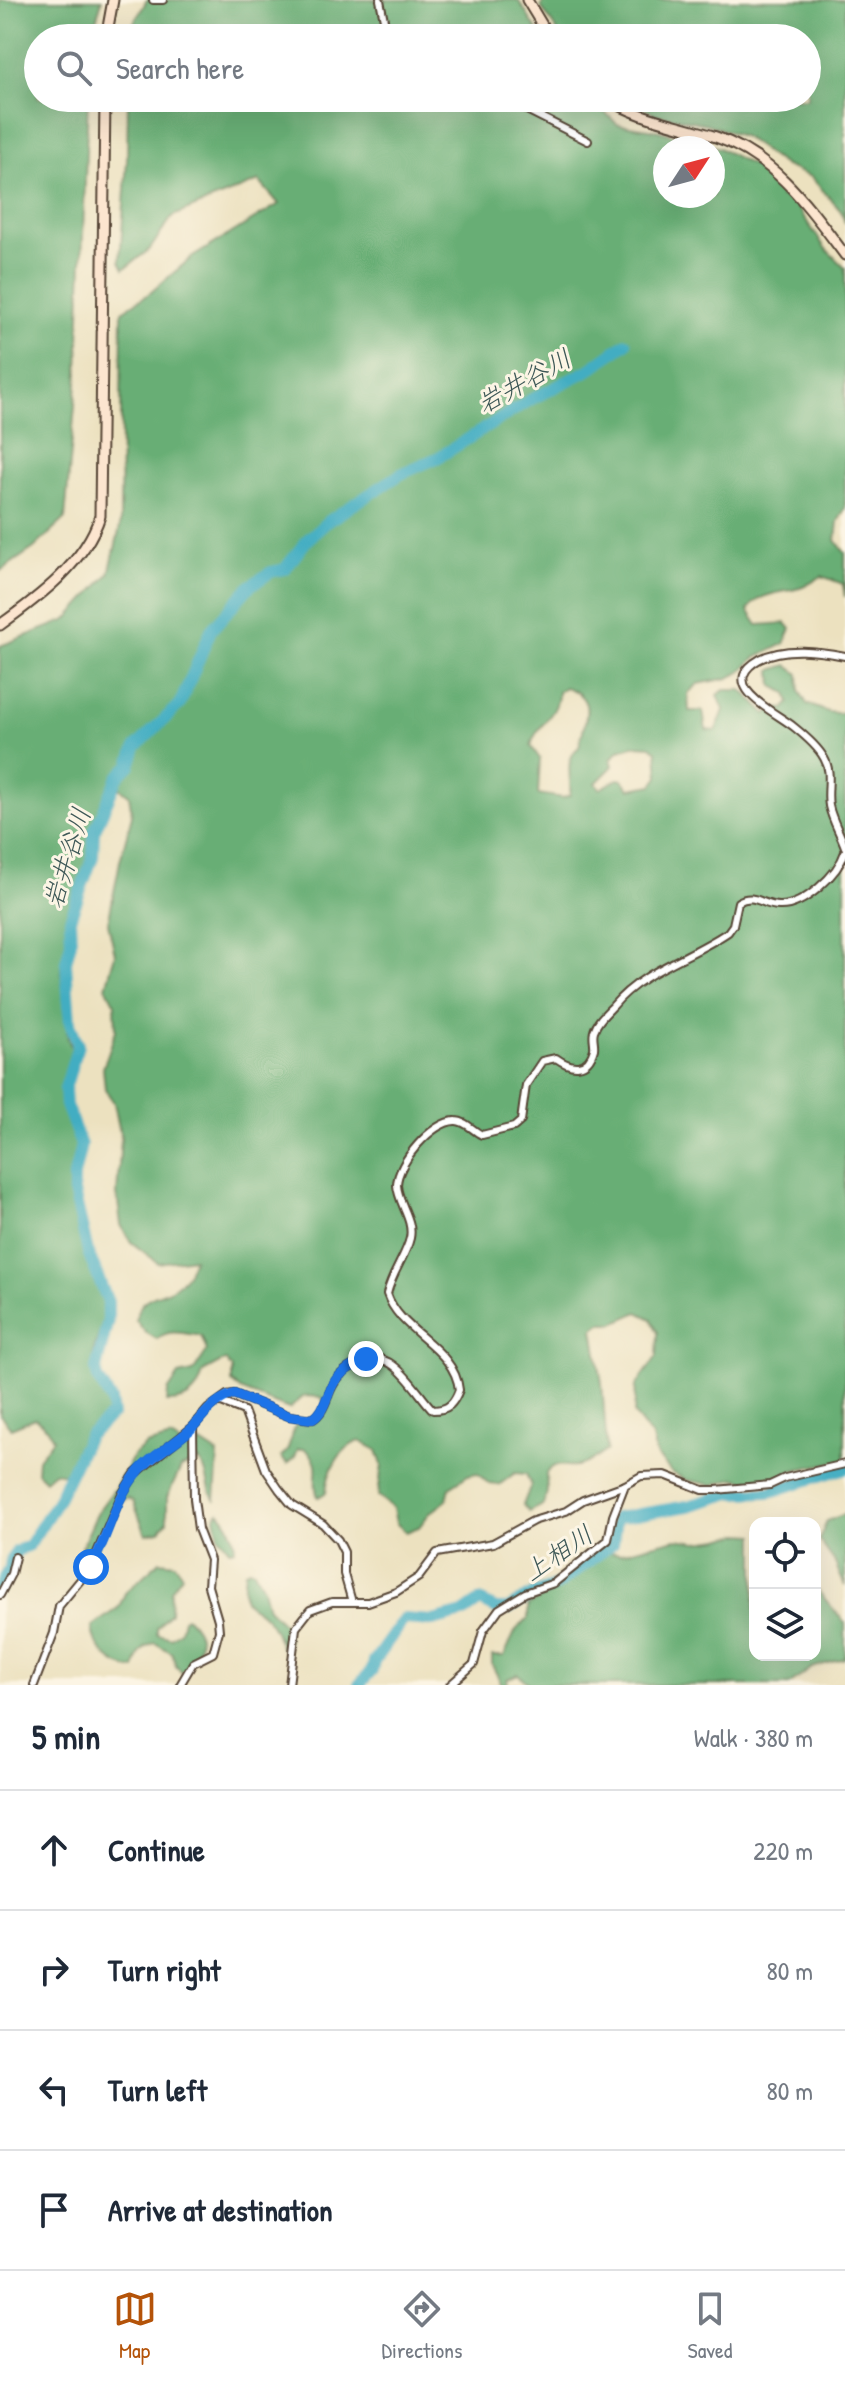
<!DOCTYPE html>
<meta charset="utf-8">
<style>
body{margin:0;font-family:"Patrick Hand","Klee One",sans-serif;background:#f6f6f7;color:#1f2937}
.controls{position:absolute;right:24px;bottom:24px;display:grid;overflow:hidden;border-radius:16px;box-shadow:0 8px 32px #0002}
.controls button{width:72px;height:72px;display:grid;place-items:center;padding:0;border:0;border-bottom:2px solid #e0e1e3;background:#fff;color:#1f2937;font:40px sans-serif}
.compass{position:absolute;left:653px;top:136px;width:72px;height:72px;border-radius:50%;background:#fff;box-shadow:0 8px 32px #0002;rotate:54deg}
.stop{position:absolute;width:24px;height:24px;margin:-18px;border:6px solid #1a73e8;border-radius:50%;background:#fff}
.stop.end{background:#1a73e8;border-color:#fff;box-shadow:0 2px 8px #0008}
.list{margin:0;padding:0;list-style:none}
h2{display:flex;justify-content:space-between;align-items:center;height:104px;margin:0;padding:0 32px;font-size:34px}
h2 small{font-size:26px;font-weight:400;color:#747a83}
.list li{display:grid;grid-template-columns:52px 1fr auto;gap:24px;align-items:center;box-sizing:border-box;height:120px;padding:0 32px;border-top:2px solid #e0e1e3}
.list b{display:block;font-size:30px;white-space:nowrap}
.list em{font-size:26px;font-style:normal;color:#747a83}
.icon{flex:none;width:44px;height:44px;fill:none;stroke:currentColor;stroke-width:2;stroke-linecap:round;stroke-linejoin:round}
.map{position:relative;flex:none;width:845px;height:1685px;overflow:hidden}
.search{position:absolute;background:#fff;box-shadow:0 8px 32px #0002;left:24px;right:24px;top:24px;height:88px;display:flex;align-items:center;gap:20px;box-sizing:border-box;padding:0 28px;border-radius:44px;color:#747a83;font-size:30px}
.sheet{height:584px;background:#fff}
nav{display:flex;justify-content:space-around;align-items:center;box-sizing:border-box;height:112px;border-top:2px solid #e0e1e3;background:#fff;font-size:22px;color:#747a83}
nav a{display:grid;justify-items:center;gap:4px}
nav .on{color:#b45309}
.map>svg:first-child{display:block}
.forest{fill:#68ae74;stroke:#526c49;stroke-width:2;fill-rule:evenodd}
.lines{fill:none;stroke-linecap:round;stroke-linejoin:round}
.river{stroke:#43adc2;stroke-width:12}
.street-casing{stroke:#564536;stroke-width:10}
.secondary-casing{stroke:#564536;stroke-width:13}
.street{stroke:#fff;stroke-width:6}
.secondary{stroke:#fce5cf;stroke-width:9}
.route{stroke:#1a73e8;stroke-width:10}
.labels{text-anchor:middle;stroke-width:6;stroke-linejoin:round;paint-order:stroke}
.water-label{font-size:26px;font-style:italic;fill:#3e5857;stroke:#fcf5e5}
</style>
<div class="map">
<svg width="845" height="1685" viewBox="0 0 845 1685">
<rect width="100%" height="100%" fill="#fcf5e5"/>
<filter id="ink" filterUnits="userSpaceOnUse"><feTurbulence type="fractalNoise" baseFrequency=".0125" numOctaves="2"/><feDisplacementMap in="SourceGraphic" scale="16" xChannelSelector="R" yChannelSelector="G"/><feConvolveMatrix kernelMatrix="1 2 1 2 8 2 1 2 1" color-interpolation-filters="sRGB"/></filter>
<filter id="wash" filterUnits="userSpaceOnUse"><feTurbulence type="fractalNoise" baseFrequency=".006" numOctaves="4" result="noise"/><feDisplacementMap in="SourceGraphic" scale="32" xChannelSelector="R" yChannelSelector="G"/><feGaussianBlur stdDeviation="1.8" result="paint"/><feColorMatrix in="noise" values="0 0 0 0 0 0 0 0 0 0 0 0 0 0 0 0 0 1.4 0 .05"/><feComposite in="paint" operator="in"/></filter>
<g filter="url(#wash)">
<rect width="100%" height="100%" fill="#ece1bf"/>
<path class="forest" d="M 0,0 L 102,0 L 91,38 L 38,38 L 38,98 L 88,98 L 78,372 L 65,519 L 34,548 L 0,571 Z
M 147,0 L 518,0 L 542,38 L 128,38 L 128,33 Z
M 544,0 L 845,0 L 845,223 L 841,211 L 811,177 L 785,166 L 744,137 L 707,124 L 655,114 L 625,98 L 807,98 L 807,38 L 562,38 L 541,7 Z
M 128,98 L 591,98 L 617,124 L 656,130 L 719,148 L 761,170 L 788,194 L 826,249 L 845,268 L 845,508 L 838,522 L 836,540 L 845,553 L 845,597 L 843,584 L 822,576 C 815,580 807,586 800,588 C 779,594 762,591 748,610 L 758,625 L 786,623 L 791,629 L 784,644 L 755,658 L 741,672 L 729,678 L 698,684 L 688,694 L 689,711 L 703,711 L 706,730 L 716,731 L 724,710 L 718,695 L 724,690 L 742,690 L 766,714 L 775,708 L 784,709 L 790,703 L 787,693 L 773,686 L 772,670 L 787,665 L 799,674 L 800,692 L 807,704 L 828,712 L 845,714 L 845,1460 L 794,1470 L 770,1480 L 749,1482 L 734,1478 L 713,1485 L 687,1480 L 672,1473 L 656,1455 L 652,1437 L 634,1414 L 636,1386 L 657,1356 L 658,1333 L 652,1319 L 638,1312 L 614,1323 L 601,1323 L 593,1329 L 602,1383 L 607,1450 C 599,1456 587,1465 577,1466 C 563,1468 557,1460 546,1473 L 547,1492 L 543,1505 L 529,1512 L 523,1505 L 531,1485 L 526,1474 L 515,1473 L 499,1485 L 489,1484 L 477,1473 L 468,1475 L 450,1487 L 447,1500 L 429,1514 L 419,1527 L 406,1532 L 396,1523 L 393,1508 L 378,1496 L 382,1465 L 377,1450 L 360,1441 C 340,1447 327,1472 326,1493 L 318,1497 C 310,1477 326,1465 305,1449 L 298,1449 L 295,1457 L 287,1464 L 281,1457 L 287,1451 L 296,1424 C 313,1426 319,1421 326,1406 L 321,1397 L 304,1396 L 289,1409 L 240,1390 L 232,1382 L 232,1369 L 225,1360 L 203,1372 C 199,1391 188,1403 167,1402 L 168,1391 L 179,1375 L 193,1372 L 207,1351 L 201,1336 C 186,1334 169,1328 157,1339 L 145,1332 L 136,1320 C 141,1291 159,1299 177,1285 C 187,1278 190,1268 194,1258 L 158,1263 L 130,1241 L 121,1225 L 117,1194 L 121,1138 L 114,1103 L 105,1089 L 103,1068 L 116,1030 L 115,1004 L 106,987 L 115,954 L 108,923 L 120,861 L 132,815 L 129,795 L 120,788 L 109,793 L 91,832 L 89,855 L 84,878 L 69,913 L 66,946 L 61,968 L 68,1039 L 72,1048 L 61,1089 L 64,1110 L 77,1140 L 78,1153 L 70,1179 L 74,1213 L 82,1245 L 104,1300 L 105,1317 L 94,1349 L 93,1378 L 105,1396 L 109,1413 L 103,1422 L 85,1435 L 65,1474 L 54,1472 L 45,1480 L 37,1472 L 38,1459 L 53,1439 L 48,1429 L 35,1418 L 11,1428 L 0,1415 L 0,646 L 67,620 L 109,574 L 120,527 L 122,311 L 150,293 L 191,258 L 279,204 L 259,181 L 173,216 L 150,249 L 124,269 L 120,261 L 127,160 ZM 665,148 L 713,148 L 713,196 L 665,196 ZM 565,687 C 599,698 584,721 579,747 C 563,760 572,777 570,795 L 563,798 L 538,794 L 540,759 L 531,746 C 535,725 559,716 558,692 ZM 636,745 L 651,746 L 657,751 L 659,777 L 653,785 L 630,789 L 623,780 L 618,779 L 600,789 L 596,783 L 613,766 L 611,759 L 619,750 Z
M 171,1438 L 181,1444 L 201,1443 L 218,1454 L 215,1500 C 206,1488 209,1470 198,1460 L 181,1468 L 167,1497 L 167,1522 L 159,1531 L 146,1534 L 133,1501 L 127,1498 L 116,1503 C 110,1515 95,1556 88,1563 L 77,1558 L 98,1511 L 115,1488 L 134,1455 L 146,1445 Z
M 219,1512 C 230,1524 234,1533 235,1549 L 230,1550 L 219,1536 L 215,1517 Z
M 845,1514 L 845,1586 L 834,1561 L 819,1540 L 827,1521 Z
M 739,1534 L 755,1535 L 755,1655 L 815,1655 L 815,1587 L 845,1623 L 845,1658 L 812,1668 L 789,1685 L 530,1685 L 518,1674 L 507,1679 L 508,1685 L 502,1685 L 492,1665 L 492,1656 L 504,1656 L 516,1630 L 528,1618 L 528,1606 L 564,1586 L 606,1552 L 620,1553 L 676,1539 L 698,1542 L 720,1539 Z
M 160,1561 L 175,1563 L 182,1575 L 171,1590 L 170,1613 L 157,1628 L 157,1634 L 171,1638 L 180,1631 L 183,1619 L 186,1617 C 209,1639 199,1649 185,1671 L 181,1672 L 176,1665 L 172,1653 L 155,1643 C 140,1648 138,1655 135,1669 C 114,1668 93,1648 92,1627 L 119,1607 L 125,1593 Z
M 249,1569 L 254,1570 L 263,1588 L 268,1608 L 287,1627 L 288,1647 L 284,1652 C 278,1643 277,1632 270,1623 C 249,1595 240,1617 245,1571 Z"/>
<g class="lines">
<path class="river" d="M 0,1587 L 10,1569 L 11,1559 L 17,1551 L 29,1545 L 56,1503 L 88,1436 L 113,1414 L 111,1400 L 98,1379 L 96,1369 L 108,1320 L 108,1302 L 88,1252 L 74,1192 L 74,1176 L 81,1145 L 66,1105 L 65,1089 L 78,1045 L 70,1023 L 66,962 L 71,942 L 70,919 L 93,857 L 94,832 L 118,777 L 130,765 L 136,747 L 180,704 L 211,630 L 250,586 L 271,572 L 285,569 L 307,540 L 328,521 L 401,474 L 439,457 L 532,399 L 589,370 L 626,343
M 359,1685 L 372,1670 L 374,1661 L 404,1619 L 433,1621 L 463,1613 L 480,1601 L 496,1609 L 508,1609 L 533,1594 L 558,1585 L 613,1543 L 616,1518 L 688,1506 L 732,1493 L 770,1492 L 845,1468"/>
</g>
</g>
<g filter="url(#ink)">
<g class="lines">
<g class="street-casing">
<path id="street" d="M 153,0 L 163,0
M 380,0 L 385,25 L 399,38
M 503,98 L 588,141
M 845,656 C 819,651 785,646 760,659 C 714,685 776,712 794,727 C 804,735 818,747 824,758 C 833,773 826,790 829,806 C 832,820 840,833 845,847
M 219,1401 L 244,1411 L 266,1470 L 279,1489 L 292,1505 L 323,1524 L 338,1540 L 344,1552 L 344,1574 L 352,1602
M 0,1595 L 11,1574 L 15,1557
M 34,1685 L 54,1633 L 59,1606 L 91,1567 L 121,1496 L 135,1474 L 193,1427 L 208,1409 L 227,1395 L 234,1394 L 289,1416 L 313,1419 C 326,1411 326,1395 335,1382 C 341,1372 350,1367 360,1362 C 393,1345 415,1392 433,1410 C 449,1410 454,1403 459,1390 C 455,1347 400,1333 387,1294 C 392,1272 406,1256 410,1238 C 414,1220 398,1203 397,1185 C 397,1163 433,1120 456,1121 C 466,1121 473,1131 482,1135 L 514,1127 L 521,1121 L 526,1085 L 542,1061 L 556,1058 C 571,1069 588,1071 594,1049 C 595,1043 592,1037 594,1031 C 597,1021 606,1013 613,1006 C 643,970 690,958 728,932 L 733,925 L 738,902 C 754,892 763,906 779,906 C 804,907 838,874 845,852
M 180,1685 L 193,1663 L 213,1653 L 219,1631 L 218,1620 L 208,1586 L 210,1560 L 198,1529 L 194,1499 L 193,1427
M 289,1685 L 296,1628 L 310,1610 L 332,1602 L 368,1602 L 396,1592 L 419,1577 L 437,1553 L 493,1543 L 533,1521 L 566,1511 L 583,1500 L 625,1485 L 641,1476 L 665,1475 L 703,1490 L 716,1490 L 770,1485 L 785,1478 L 845,1464
M 450,1685 L 474,1664 L 483,1631 L 499,1609 L 525,1593 L 554,1583 L 608,1540 L 613,1516 L 625,1485"/>
</g>
<g class="secondary-casing">
<path id="secondary" d="M 527,0 L 550,38
M 106,38 L 113,0
M 607,98 C 641,120 679,124 716,137 C 775,157 809,207 845,255
M 0,625 C 39,597 85,563 100,516 L 105,98"/>
</g>
<use href="#street" class="street"/>
<use href="#secondary" class="secondary"/>
</g>
</g>
<g class="lines" filter="url(#ink)">
<path class="route" d="M 91,1567 C 108,1538 113,1504 134,1477 C 149,1456 173,1446 191,1429 C 205,1415 214,1399 234,1394 L 289,1416 L 313,1419 C 326,1410 326,1394 335,1381 C 343,1370 355,1365 366,1359"/>
</g>
<g class="labels">
<g class="water-label">
<text transform="translate(524 381) rotate(-29)" y="9">岩井谷川</text>
<text transform="translate(67 858) rotate(-73)" y="9">岩井谷川</text>
<text transform="translate(558 1553) rotate(-34)" y="9">上相川</text>
</g>
</g>
</svg>
<div class="controls">
<button><svg class="icon" aria-label="locate" viewBox="0 0 24 24"><circle cx="12" cy="12" r="6"/><path d="M12 2v4M12 18v4M2 12h4M18 12h4"/></svg></button>
<button><svg class="icon" aria-label="layers" viewBox="0 0 24 24"><path d="M12 4l9 5-9 5-9-5zM3 14l9 5 9-5"/></svg></button>
</div>
<svg class="compass" viewBox="-18 -18 36 36"><path d="M0-13l5 13h-10z" fill="#e53935"/><path d="M0 13l5-13h-10z" fill="#747a83"/></svg>
<div class="stop" style="left:91px;top:1567px"></div>
<div class="stop end" style="left:366px;top:1359px"></div>
<div class="search"><svg class="icon" aria-label="search" viewBox="0 0 24 24"><circle cx="10" cy="10" r="6"/><path d="M15 15l6 6"/></svg>Search here</div>
</div>
<section class="sheet">
<h2>5 min<small>Walk · 380 m</small></h2>
<ul class="list">
<li><svg class="icon" aria-label="ahead" viewBox="0 0 24 24"><path d="M12 20V5M6 11l6-6 6 6"/></svg><div><b>Continue</b></div><em>220 m</em></li>
<li><svg class="icon" aria-label="right" viewBox="0 0 24 24"><path d="M7 20v-9h11M14 6l5 5-5 5"/></svg><div><b>Turn right</b></div><em>80 m</em></li>
<li><svg class="icon" aria-label="left" viewBox="0 0 24 24"><path d="M17 20v-9H6M10 6l-5 5 5 5"/></svg><div><b>Turn left</b></div><em>80 m</em></li>
<li><svg class="icon" aria-label="arrive" viewBox="0 0 24 24"><path d="M6 21V4h12l-3 4 3 4H6"/></svg><div><b>Arrive at destination</b></div></li>
</ul>
</section>
<nav>
<a class="on"><svg class="icon" aria-label="map" viewBox="0 0 24 24"><path d="M3 6l6-2 6 2 6-2v14l-6 2-6-2-6 2zM9 4v14M15 6v14"/></svg>Map</a>
<a><svg class="icon" aria-label="directions" viewBox="0 0 24 24"><path d="M12 3l9 9-9 9-9-9zM9 14v-3h6M13 9l2 2-2 2"/></svg>Directions</a>
<a><svg class="icon" aria-label="saved" viewBox="0 0 24 24"><path d="M7 4h10v16l-5-4-5 4z"/></svg>Saved</a>
</nav>
